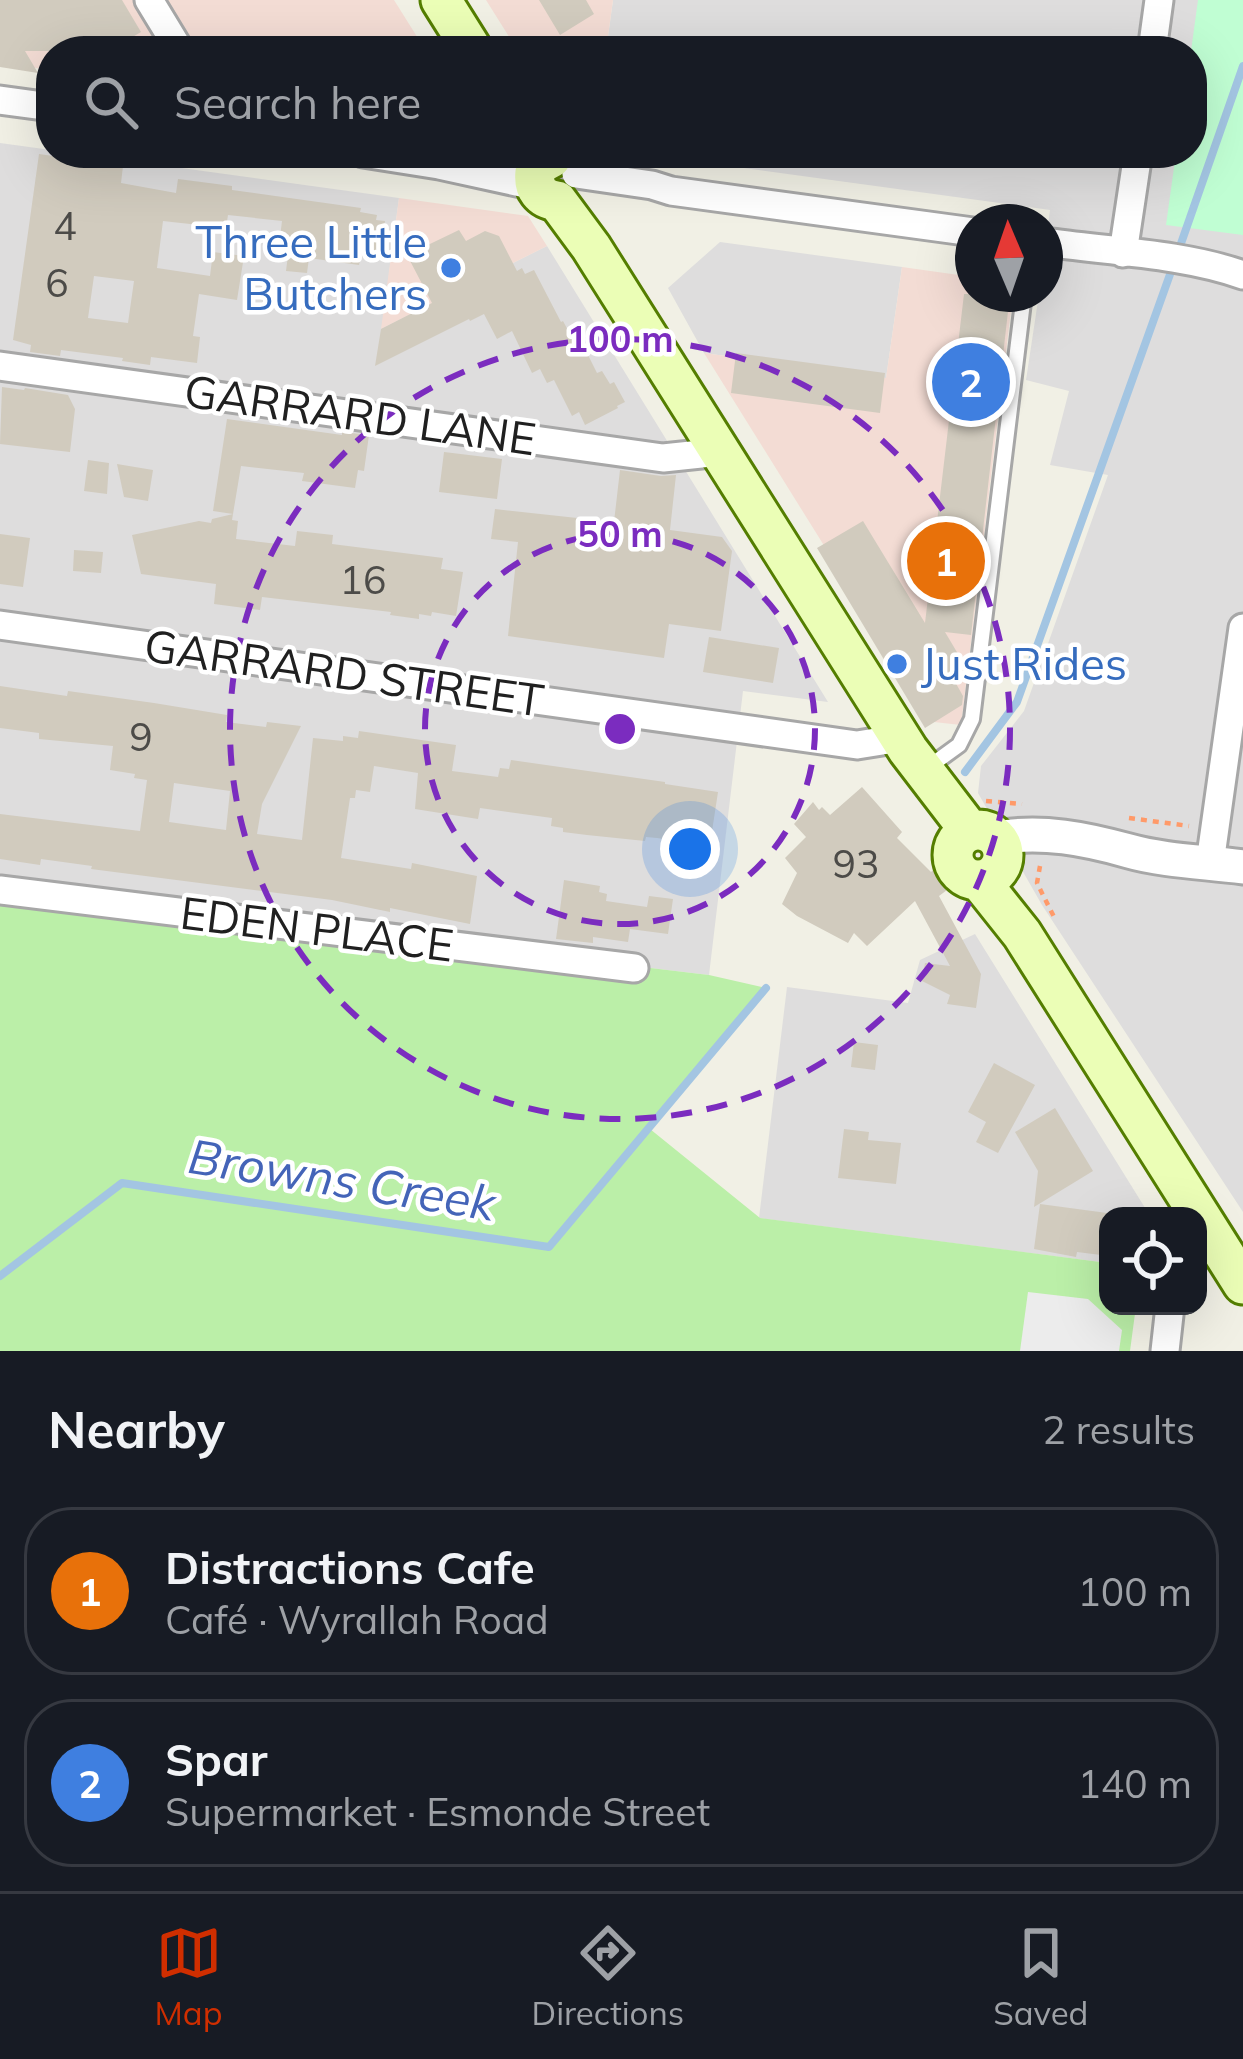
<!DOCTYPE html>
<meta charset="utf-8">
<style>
body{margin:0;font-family:Mulish,sans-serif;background:#242831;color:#f1f3f6}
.controls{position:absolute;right:36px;bottom:36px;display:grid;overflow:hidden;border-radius:24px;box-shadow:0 12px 48px #0002}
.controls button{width:108px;height:108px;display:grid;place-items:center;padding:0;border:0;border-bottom:3px solid #363941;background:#171b24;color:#f1f3f6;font:60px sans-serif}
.compass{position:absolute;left:955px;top:204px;width:108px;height:108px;border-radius:50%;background:#171b24;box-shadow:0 12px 48px #0002;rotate:358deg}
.you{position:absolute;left:690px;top:849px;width:42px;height:42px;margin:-30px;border:9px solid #fff;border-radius:50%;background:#1a73e8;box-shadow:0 0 0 18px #1a73e833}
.badge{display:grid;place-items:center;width:78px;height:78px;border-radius:50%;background:#d02e00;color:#fff;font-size:39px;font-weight:700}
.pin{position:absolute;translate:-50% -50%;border:6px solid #fff;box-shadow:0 3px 12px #0006}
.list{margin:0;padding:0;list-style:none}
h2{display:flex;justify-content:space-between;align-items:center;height:156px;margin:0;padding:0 48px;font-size:51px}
h2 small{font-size:39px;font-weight:400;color:#9ea1a6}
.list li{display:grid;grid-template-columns:78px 1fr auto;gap:36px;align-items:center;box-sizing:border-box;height:168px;margin:0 24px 24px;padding:0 24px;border:3px solid #363941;border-radius:48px}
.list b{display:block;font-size:45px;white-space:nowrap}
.list p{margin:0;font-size:39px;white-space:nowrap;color:#9ea1a6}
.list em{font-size:39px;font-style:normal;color:#9ea1a6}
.icon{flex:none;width:66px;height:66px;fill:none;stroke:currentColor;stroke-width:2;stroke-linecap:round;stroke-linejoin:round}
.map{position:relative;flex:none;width:1243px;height:1351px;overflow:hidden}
.search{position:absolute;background:#171b24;box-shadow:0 12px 48px #0002;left:36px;right:36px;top:36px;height:132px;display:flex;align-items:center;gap:30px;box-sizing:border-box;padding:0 42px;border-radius:48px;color:#9ea1a6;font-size:45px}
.sheet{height:540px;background:#171b24}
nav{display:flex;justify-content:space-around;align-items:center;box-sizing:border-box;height:168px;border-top:3px solid #363941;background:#171b24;font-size:33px;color:#9ea1a6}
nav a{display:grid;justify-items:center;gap:6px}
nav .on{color:#d02e00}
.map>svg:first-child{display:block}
.residential{fill:#dedddd}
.commercial{fill:#f3dcd4}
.grass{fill:#bbefa8}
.park{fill:#c0fed3}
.parking{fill:#ececec}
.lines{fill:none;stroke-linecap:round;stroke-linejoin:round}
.stream{stroke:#a3c5e2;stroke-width:8}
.building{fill:#d1cbbe;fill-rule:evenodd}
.service-casing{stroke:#a7a7a7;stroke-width:20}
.minor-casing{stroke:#a7a7a7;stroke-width:33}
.tertiary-casing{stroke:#a7a7a7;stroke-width:39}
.secondary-casing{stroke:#547e00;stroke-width:45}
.path{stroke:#ff9a69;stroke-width:4.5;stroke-dasharray:6 6;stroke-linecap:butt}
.service{stroke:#fff;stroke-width:14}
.minor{stroke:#fff;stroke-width:27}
.tertiary{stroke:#fff;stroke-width:33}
.secondary{stroke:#ebfeb6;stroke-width:39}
.ring{fill:none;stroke:#7b2cbf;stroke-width:6;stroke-dasharray:21 15}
.shop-dot{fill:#3f7fe0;stroke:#fff;stroke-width:4.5}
.labels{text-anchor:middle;stroke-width:9;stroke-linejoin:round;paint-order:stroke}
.number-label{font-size:39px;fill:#4c4b48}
.shop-label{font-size:45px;fill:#366cbe;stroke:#fff;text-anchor:end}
.street-label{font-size:45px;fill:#202020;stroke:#fff}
.water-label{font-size:48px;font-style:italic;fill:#4464b8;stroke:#fff}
.centre{fill:#7b2cbf;stroke:#fff;stroke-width:6}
.ring-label{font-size:36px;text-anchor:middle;font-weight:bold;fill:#7b2cbf;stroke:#fff;stroke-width:9;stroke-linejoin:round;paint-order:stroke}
</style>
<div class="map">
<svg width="1243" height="1351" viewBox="0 0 1243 1351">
<rect width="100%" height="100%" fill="#f1f0e5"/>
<path class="residential" d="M 613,0 L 1243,0 L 1243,1212 L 1042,905 L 978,793 L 981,766 L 1024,711 L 1108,475 L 1050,465 L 1069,391 L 1026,380 L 1039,294 L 1045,294 L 1045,250 L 1050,210 L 650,155 L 1192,153 L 1192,51 L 606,51 Z
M 0,143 L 51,150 L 51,153 L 72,153 L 399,198 L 382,328 L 547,246 L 828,702 L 743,691 L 709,975 L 0,890 Z
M 720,242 L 902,267 L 886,378 L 704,353 L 668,288 Z
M 975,934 L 1147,1211 L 1147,1216 L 1108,1216 L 1108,1263 L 759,1218 L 787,987 L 908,1003 L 920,960 Z"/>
<path class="commercial" d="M 0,0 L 394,0 L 426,51 L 51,51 L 51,70 L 0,63 Z
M 486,0 L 613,0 L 606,51 L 518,51 Z
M 399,198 L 528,216 L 547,246 L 381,329 Z
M 902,267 L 973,277 L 973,294 L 1013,294 L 961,725 L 934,722 L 704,353 L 886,378 Z"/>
<path class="grass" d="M 0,890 L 709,975 L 766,988 L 650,1129 L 760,1218 L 1108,1263 L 1108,1306 L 1136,1306 L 1130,1351 L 0,1351 Z"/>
<path class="park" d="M 1198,0 L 1243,0 L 1243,235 L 1166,225 L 1176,153 L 1192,153 L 1191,51 Z"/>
<path class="parking" d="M 1028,1292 L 1088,1299 L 1122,1330 L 1119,1351 L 1020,1351 Z"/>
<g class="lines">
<path class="stream" d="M 1178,252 L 1243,66
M 965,772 L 1017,702 L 1173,266
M 0,1276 L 122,1183 L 549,1247 L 766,988"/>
</g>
<path class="building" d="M 0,0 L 122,0 L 141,32 L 109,51 L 25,51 L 38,73 L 0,67 Z
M 539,0 L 586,0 L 594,14 L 560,35 Z
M 39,154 L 123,166 L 121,183 L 176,193 L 178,179 L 232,186 L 232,190 L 361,208 L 360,212 L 377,215 L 376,220 L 385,221 L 381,252 L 373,251 L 372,258 L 361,256 L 359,265 L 309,258 L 307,273 L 286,271 L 288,255 L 278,254 L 282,221 L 228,215 L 226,228 L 163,221 L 157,268 L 210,276 L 213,252 L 244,256 L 237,300 L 199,294 L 193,336 L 200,337 L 197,363 L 151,357 L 150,365 L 122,361 L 123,358 L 61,350 L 60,356 L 30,352 L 31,345 L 13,340 ZM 94,276 L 134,281 L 128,323 L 88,318 Z
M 459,230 L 466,241 L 485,231 L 499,236 L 517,271 L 522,268 L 525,274 L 534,270 L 561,322 L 563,321 L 571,336 L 577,333 L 597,373 L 602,371 L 610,384 L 614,382 L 625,402 L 617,406 L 618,408 L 585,425 L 579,412 L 572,416 L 554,380 L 547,383 L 540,369 L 532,373 L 512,331 L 497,339 L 484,314 L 470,321 L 469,319 L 375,366 L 381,329 L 432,303 L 407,255 Z
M 964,294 L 1010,294 L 971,635 L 945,632 L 964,664 L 950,673 L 963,696 L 962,705 L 925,728 L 817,548 L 863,521 L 925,623 Z
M 736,353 L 885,373 L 880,413 L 731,393 Z
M 2,387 L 24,390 L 25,388 L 68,395 L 75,409 L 70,452 L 0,444 Z
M 227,419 L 342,435 L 342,432 L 369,435 L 364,471 L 358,470 L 355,488 L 302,481 L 304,473 L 241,466 L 233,514 L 213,511 Z
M 444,452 L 502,459 L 497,499 L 439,492 Z
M 88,460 L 109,463 L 107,494 L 84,491 Z
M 117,464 L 153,470 L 148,501 L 124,497 Z
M 620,470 L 661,476 L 676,475 L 670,530 L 722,537 L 732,551 L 721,631 L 669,624 L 664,658 L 508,636 L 518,542 L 491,539 L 495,509 L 614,522 Z
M 233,514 L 232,520 L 238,521 L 236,539 L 295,546 L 297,531 L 333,535 L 332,544 L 443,558 L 441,569 L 463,572 L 456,616 L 432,612 L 431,616 L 419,614 L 419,619 L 390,615 L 391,612 L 262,597 L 260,610 L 214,604 L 216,584 L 141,574 L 132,535 L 199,521 L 211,523 L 212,519 Z
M 0,534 L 30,538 L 23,587 L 0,584 Z
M 74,550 L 103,552 L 101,573 L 73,571 Z
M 709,637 L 779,648 L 773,683 L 703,672 Z
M 0,686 L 67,696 L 68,691 L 154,703 L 227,715 L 226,722 L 266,727 L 267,722 L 301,726 L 262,804 L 257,834 L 302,840 L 313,738 L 343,741 L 343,736 L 358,738 L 359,731 L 456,745 L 452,771 L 498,777 L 500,768 L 509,769 L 511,760 L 665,782 L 665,784 L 718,792 L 711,838 L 703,837 L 702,845 L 657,838 L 646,837 L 645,841 L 587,835 L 563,832 L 563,828 L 551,826 L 552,818 L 480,808 L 478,819 L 415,809 L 418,773 L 374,766 L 370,792 L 356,790 L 355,798 L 350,798 L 341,858 L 411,869 L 412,863 L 477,876 L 470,924 L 390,908 L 390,912 L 332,900 L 91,869 L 92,866 L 41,859 L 40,865 L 0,859 L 0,814 L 140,831 L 147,780 L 134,778 L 135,774 L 110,770 L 113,746 L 39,739 L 39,733 L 0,728 ZM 174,783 L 230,791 L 226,830 L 169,822 Z
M 862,787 L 902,832 L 897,838 L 931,872 L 934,869 L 947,890 L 939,896 L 981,974 L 976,1008 L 947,1004 L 950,995 L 922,981 L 925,963 L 950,966 L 915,901 L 867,946 L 854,933 L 848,943 L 797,916 L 782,904 L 797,873 L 785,858 L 806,837 L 794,824 L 813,802 L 819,810 L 822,807 L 830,815 Z
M 564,880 L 600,886 L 599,892 L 607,894 L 606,901 L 647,907 L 649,896 L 673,899 L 668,934 L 630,929 L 628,942 L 593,937 L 593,943 L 556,939 Z
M 854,1042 L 878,1045 L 875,1070 L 851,1067 Z
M 994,1063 L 1035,1085 L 998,1153 L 976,1142 L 986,1122 L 968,1112 Z
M 1055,1108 L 1093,1171 L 1034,1207 L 1038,1171 L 1015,1132 Z
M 844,1129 L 869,1132 L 868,1140 L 901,1143 L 896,1184 L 838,1178 Z
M 1040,1204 L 1107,1213 L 1101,1255 L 1077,1252 L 1076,1257 L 1034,1249 Z"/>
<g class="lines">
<g class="service-casing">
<path id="service" d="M 926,769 L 959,745 L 972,719 L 1024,294"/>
</g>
<g class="minor-casing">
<path id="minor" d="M 149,0 L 180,51
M 1152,51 L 1159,0
M 0,100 L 51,107
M 363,153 L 439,165 L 535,186
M 576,174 L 652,185 L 671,191 L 973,232
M 1045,242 C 1107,251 1185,254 1243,275
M 1123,253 L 1138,153
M 0,366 L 663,458 L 720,452
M 0,625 L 857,745 L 901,738
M 1210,863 L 1243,628
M 0,890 L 634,968
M 1165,1351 L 1170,1306"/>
</g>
<g class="tertiary-casing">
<path id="tertiary" d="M 997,838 C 1042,830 1086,839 1129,851 C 1164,861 1207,862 1243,867"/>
</g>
<g class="secondary-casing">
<path id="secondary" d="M 441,0 L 473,51
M 551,158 L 540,164 L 535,172 C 533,189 541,199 557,201 L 591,247 L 908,750 L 970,831
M953 855a25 25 0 1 1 50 0a25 25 0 1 1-50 0Z
M 979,880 L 1022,934 L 1243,1284"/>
</g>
<path class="path" d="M 986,801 L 1022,804
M 1129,818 L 1189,826
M 1040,866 L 1037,883 L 1056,921"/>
<use href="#service" class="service"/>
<use href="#minor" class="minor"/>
<use href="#tertiary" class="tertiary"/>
<use href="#secondary" class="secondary"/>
</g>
<g class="ring">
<circle cx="620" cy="729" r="195"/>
<circle cx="620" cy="729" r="390"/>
</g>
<g class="shop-dot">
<circle cx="451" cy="268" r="12"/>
<circle cx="897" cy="664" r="12"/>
</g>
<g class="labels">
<g class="number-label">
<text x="65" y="240">4</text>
<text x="57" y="297">6</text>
<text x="363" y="594">16</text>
<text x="141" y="751">9</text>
<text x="856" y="878">93</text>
</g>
<g class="shop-label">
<text x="427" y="258">Three Little<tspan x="427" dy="52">Butchers</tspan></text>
<text x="921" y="680" text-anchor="start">Just Rides</text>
</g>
<g class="street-label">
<text transform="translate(360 415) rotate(8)" y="16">GARRARD LANE</text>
<text transform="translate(344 673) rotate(8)" y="16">GARRARD STREET</text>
<text transform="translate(317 929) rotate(7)" y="16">EDEN PLACE</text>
</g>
<g class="water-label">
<text transform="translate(342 1180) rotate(9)" y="17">Browns Creek</text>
</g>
</g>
<circle cx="620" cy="729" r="18" class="centre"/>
<g class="ring-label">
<text x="620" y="352">100 m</text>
<text x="620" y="547">50 m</text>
</g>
</svg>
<div class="controls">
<button><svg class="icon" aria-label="locate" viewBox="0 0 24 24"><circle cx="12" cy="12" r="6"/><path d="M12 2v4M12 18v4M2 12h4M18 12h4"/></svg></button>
</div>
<svg class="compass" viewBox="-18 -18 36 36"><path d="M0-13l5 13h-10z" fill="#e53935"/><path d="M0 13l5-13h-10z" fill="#9ea1a6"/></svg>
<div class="you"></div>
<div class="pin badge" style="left:946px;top:561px;background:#e8710a">1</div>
<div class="pin badge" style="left:971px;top:382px;background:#3f7fe0">2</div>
<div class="search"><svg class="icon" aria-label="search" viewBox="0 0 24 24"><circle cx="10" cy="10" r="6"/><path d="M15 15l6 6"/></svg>Search here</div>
</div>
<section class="sheet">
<h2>Nearby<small>2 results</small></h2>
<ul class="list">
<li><span class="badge" style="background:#e8710a">1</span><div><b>Distractions Cafe</b><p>Café · Wyrallah Road</p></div><em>100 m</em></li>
<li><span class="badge" style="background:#3f7fe0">2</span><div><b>Spar</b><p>Supermarket · Esmonde Street</p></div><em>140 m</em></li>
</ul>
</section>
<nav>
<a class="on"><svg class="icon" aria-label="map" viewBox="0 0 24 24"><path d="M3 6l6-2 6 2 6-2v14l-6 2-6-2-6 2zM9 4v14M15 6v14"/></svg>Map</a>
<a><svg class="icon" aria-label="directions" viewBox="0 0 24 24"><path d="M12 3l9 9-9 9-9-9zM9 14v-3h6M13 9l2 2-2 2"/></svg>Directions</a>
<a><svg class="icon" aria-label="saved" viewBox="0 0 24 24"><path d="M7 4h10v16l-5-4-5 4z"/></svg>Saved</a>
</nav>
